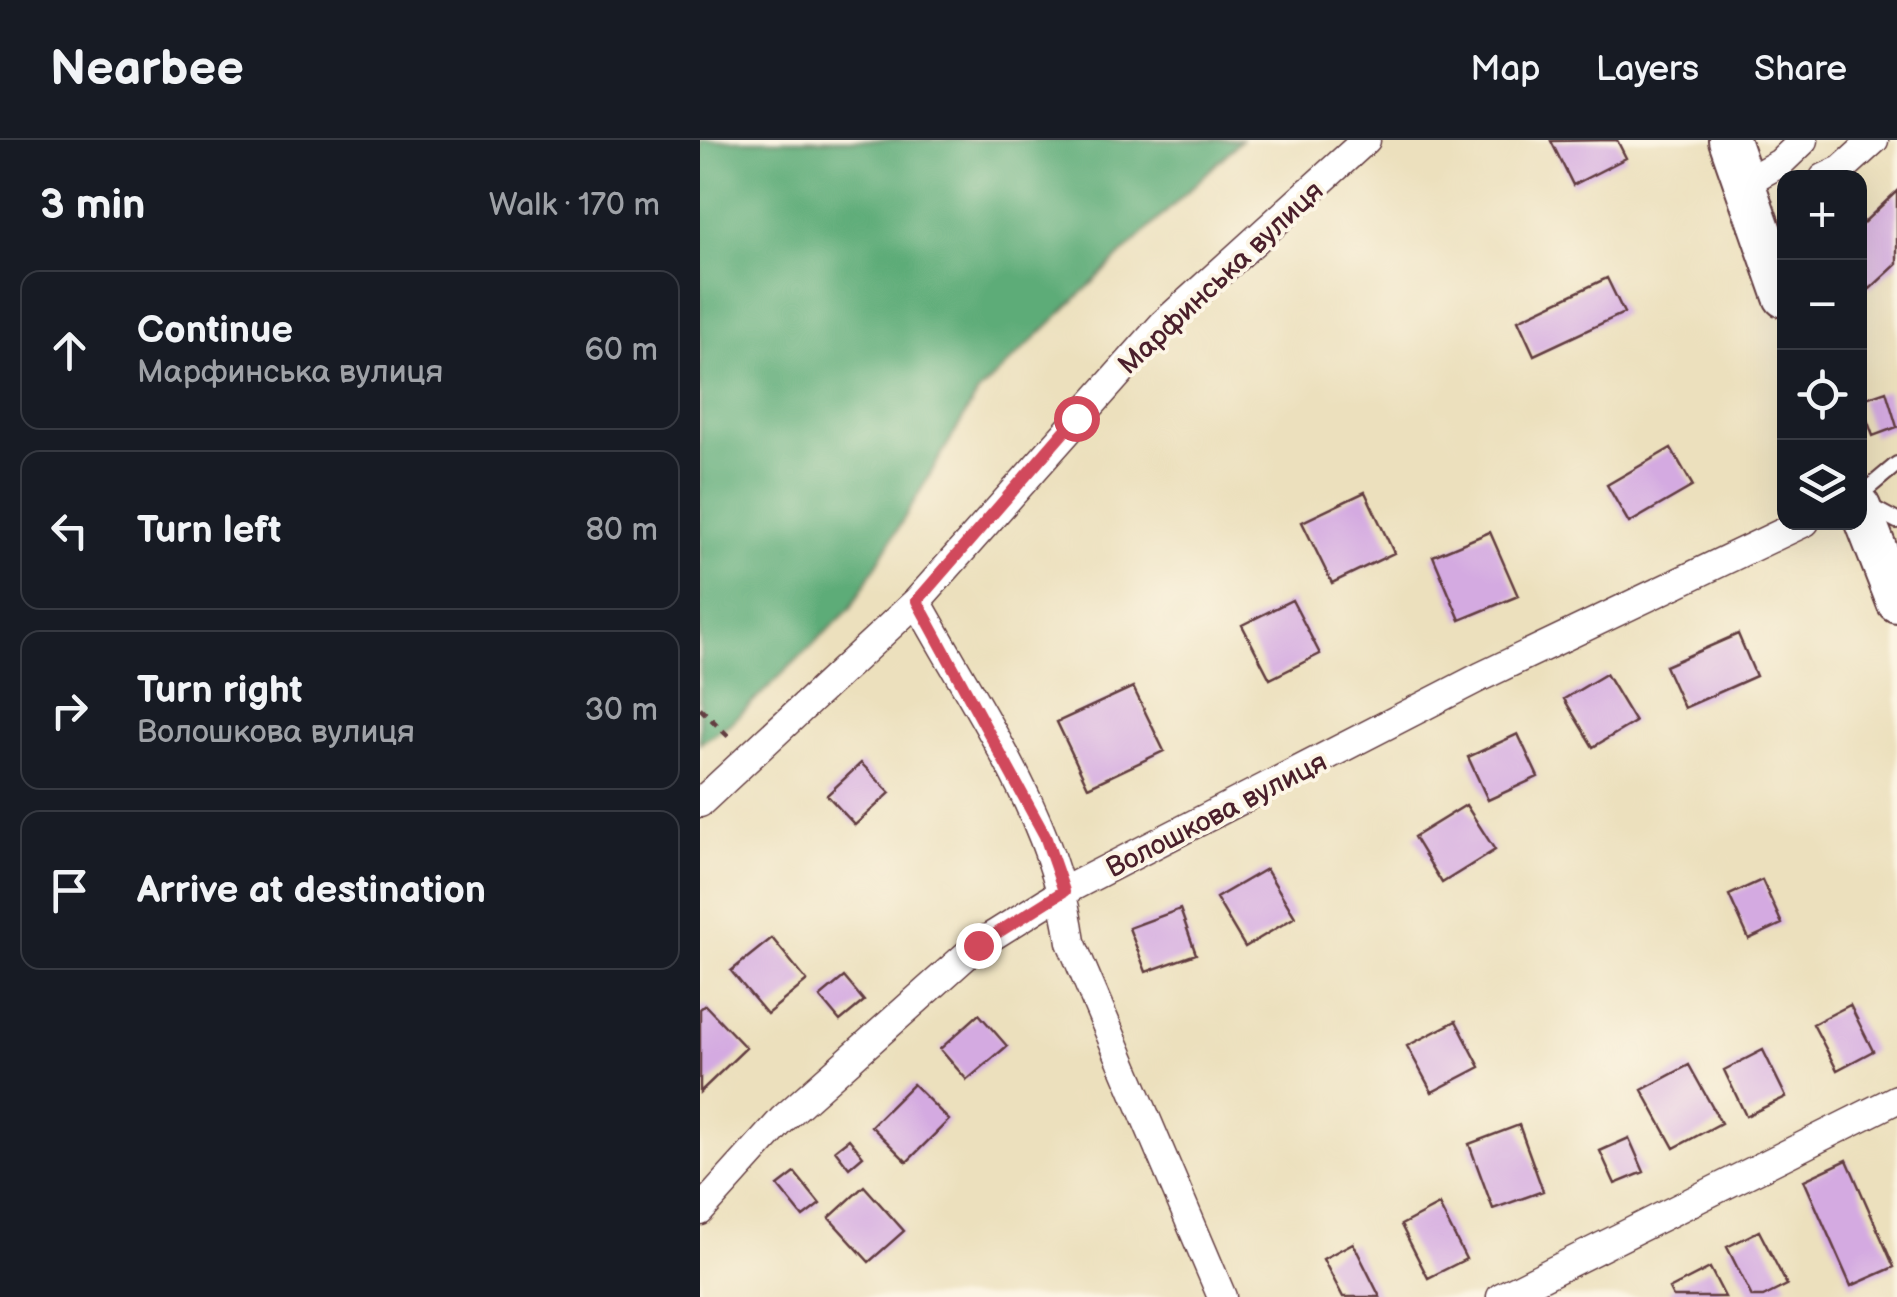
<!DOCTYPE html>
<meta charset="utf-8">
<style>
body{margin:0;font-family:"Balsamiq Sans",sans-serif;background:#242831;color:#f1f3f6}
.controls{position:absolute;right:30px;top:30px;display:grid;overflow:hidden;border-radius:20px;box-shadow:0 10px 40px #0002}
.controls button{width:90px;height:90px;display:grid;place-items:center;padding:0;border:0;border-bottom:2px solid #363941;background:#171b24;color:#f1f3f6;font:50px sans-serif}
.stop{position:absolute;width:30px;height:30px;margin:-22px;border:8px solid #d1495b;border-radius:50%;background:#fff}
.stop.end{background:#d1495b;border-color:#fff;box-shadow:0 2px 10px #0008}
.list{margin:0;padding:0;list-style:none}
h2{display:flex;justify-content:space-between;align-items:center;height:130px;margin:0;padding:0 40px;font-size:42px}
h2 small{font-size:32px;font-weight:400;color:#9ea1a6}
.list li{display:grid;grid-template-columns:65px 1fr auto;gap:30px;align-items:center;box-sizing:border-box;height:160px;margin:0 20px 20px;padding:0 20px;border:2px solid #363941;border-radius:20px}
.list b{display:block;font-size:38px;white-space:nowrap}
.list p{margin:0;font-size:32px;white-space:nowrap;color:#9ea1a6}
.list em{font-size:32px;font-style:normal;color:#9ea1a6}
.icon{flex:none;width:55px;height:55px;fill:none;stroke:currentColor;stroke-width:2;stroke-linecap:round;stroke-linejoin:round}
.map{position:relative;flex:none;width:1197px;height:1157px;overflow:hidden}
header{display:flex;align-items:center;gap:60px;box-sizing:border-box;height:140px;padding:0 50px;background:#171b24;border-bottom:2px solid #363941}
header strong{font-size:48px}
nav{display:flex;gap:55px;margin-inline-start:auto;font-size:35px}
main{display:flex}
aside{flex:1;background:#171b24}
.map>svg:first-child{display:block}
.forest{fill:#5dac78;stroke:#546652;stroke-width:2.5}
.building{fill:#d4aae1}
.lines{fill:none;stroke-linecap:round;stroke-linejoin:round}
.lane-casing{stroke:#623c41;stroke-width:18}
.street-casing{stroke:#623c41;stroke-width:31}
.secondary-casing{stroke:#623c41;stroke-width:44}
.path{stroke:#623c41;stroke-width:5;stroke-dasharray:8 8;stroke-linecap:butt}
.lane{stroke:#fff;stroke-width:14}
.street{stroke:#fff;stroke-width:28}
.secondary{stroke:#fff;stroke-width:40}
.route{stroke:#d1495b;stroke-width:12}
.labels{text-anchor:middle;stroke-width:8;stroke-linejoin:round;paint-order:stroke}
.street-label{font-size:28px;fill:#4a1f2b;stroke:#fcf5e5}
</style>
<header>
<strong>Nearbee</strong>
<nav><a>Map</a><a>Layers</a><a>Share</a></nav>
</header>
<main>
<aside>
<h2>3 min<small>Walk · 170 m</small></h2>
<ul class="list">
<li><svg class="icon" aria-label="ahead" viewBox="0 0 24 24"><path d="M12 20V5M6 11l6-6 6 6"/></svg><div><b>Continue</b><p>Марфинська вулиця</p></div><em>60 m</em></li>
<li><svg class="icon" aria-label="left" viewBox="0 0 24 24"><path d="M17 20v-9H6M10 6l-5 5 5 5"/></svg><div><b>Turn left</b></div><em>80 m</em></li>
<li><svg class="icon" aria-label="right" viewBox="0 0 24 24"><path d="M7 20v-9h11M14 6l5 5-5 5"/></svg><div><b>Turn right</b><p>Волошкова вулиця</p></div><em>30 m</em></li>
<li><svg class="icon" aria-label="arrive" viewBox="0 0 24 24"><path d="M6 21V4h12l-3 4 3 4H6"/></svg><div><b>Arrive at destination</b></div></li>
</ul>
</aside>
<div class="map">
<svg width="1197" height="1157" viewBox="0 0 1197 1157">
<rect width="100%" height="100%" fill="#fcf5e5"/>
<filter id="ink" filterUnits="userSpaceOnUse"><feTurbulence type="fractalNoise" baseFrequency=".01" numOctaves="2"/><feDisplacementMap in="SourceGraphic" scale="20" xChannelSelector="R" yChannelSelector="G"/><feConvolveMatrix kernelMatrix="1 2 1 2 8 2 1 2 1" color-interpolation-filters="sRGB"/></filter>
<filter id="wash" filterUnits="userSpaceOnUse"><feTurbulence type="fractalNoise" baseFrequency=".0048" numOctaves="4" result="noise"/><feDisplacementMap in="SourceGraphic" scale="40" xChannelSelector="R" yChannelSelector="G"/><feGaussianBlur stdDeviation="2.25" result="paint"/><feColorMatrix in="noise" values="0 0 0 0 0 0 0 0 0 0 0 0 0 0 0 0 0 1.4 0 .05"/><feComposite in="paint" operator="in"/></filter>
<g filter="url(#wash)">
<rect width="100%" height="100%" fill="#ece0bd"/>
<path class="forest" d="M 0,0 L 541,0 L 278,253 L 151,468 L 31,583 L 0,603 Z"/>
<g id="blocks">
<path class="building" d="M 917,0 L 926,18 L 873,45 L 851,1 Z
M 1197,51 L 1197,124 L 1170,149 L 1160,138 L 1160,86 Z
M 907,138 L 924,173 L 834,215 L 818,180 Z
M 1186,251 L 1197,287 L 1173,296 L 1160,260 Z
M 971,308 L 993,346 L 929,383 L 907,345 Z
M 665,352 L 694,413 L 632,443 L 602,382 Z
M 790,392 L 818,456 L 760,480 L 733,416 Z
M 592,460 L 620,514 L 570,539 L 542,485 Z
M 1038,494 L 1056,536 L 984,568 L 965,526 Z
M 906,534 L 935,582 L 893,607 L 864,559 Z
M 433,547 L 464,611 L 388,647 L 357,582 Z
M 818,594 L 838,637 L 788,660 L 768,617 Z
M 161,623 L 190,653 L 155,685 L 127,655 Z
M 766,665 L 795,710 L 742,743 L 714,697 Z
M 566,729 L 595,777 L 545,807 L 516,758 Z
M 1062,740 L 1082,784 L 1049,799 L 1029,755 Z
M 480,769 L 496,814 L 446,832 L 429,788 Z
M 72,798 L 107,841 L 67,874 L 31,831 Z
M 144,837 L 164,861 L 140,881 L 120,857 Z
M 5,865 L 46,908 L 0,952 L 0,869 Z
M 1150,865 L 1173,911 L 1137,930 L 1113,884 Z
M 279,874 L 307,906 L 267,940 L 240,909 Z
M 756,881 L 780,927 L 732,952 L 707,906 Z
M 1063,910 L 1086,957 L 1046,976 L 1024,930 Z
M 989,925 L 1021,983 L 974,1008 L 942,950 Z
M 213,944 L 249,980 L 207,1022 L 171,986 Z
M 819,985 L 843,1051 L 793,1069 L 769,1004 Z
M 929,998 L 944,1032 L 915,1044 L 900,1011 Z
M 149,999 L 163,1016 L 149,1028 L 135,1010 Z
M 1147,1020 L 1194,1127 L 1151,1146 L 1104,1040 Z
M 95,1033 L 120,1064 L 103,1077 L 78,1046 Z
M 164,1046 L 204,1091 L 169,1122 L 129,1078 Z
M 739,1065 L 766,1119 L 728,1138 L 701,1085 Z
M 1059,1091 L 1087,1145 L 1063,1157 L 1052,1157 L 1027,1107 Z
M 653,1103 L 680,1157 L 643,1157 L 623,1119 Z
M 1010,1128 L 1025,1157 L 973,1157 L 969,1149 Z"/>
</g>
</g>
<g filter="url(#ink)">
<use href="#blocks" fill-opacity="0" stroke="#623c41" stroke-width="2.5"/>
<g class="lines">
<g class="lane-casing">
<path id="lane" d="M 1160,355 L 1197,324
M 1171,367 L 1197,381"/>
</g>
<g class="street-casing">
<path id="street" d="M 1124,38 L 1141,30 L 1174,0
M 1044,43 L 1080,23 L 1104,0
M 217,461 C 276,569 355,678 371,802 L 522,1157
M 0,663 L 217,461 L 463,184 L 666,0
M 0,1071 L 83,979 L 278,805 L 364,751 L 780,537 L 1105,382
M 801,1157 L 1197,959"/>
</g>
<g class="secondary-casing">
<path id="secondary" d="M 1029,0 L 1084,157
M 1160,367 L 1197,462"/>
</g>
<path class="path" d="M 0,568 L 33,601"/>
<use href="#lane" class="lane"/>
<use href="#street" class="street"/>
<use href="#secondary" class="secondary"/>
</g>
</g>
<g class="lines" filter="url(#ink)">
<path class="route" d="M 278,805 L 364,751 L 345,696 L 217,461 L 376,278"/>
</g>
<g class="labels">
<g class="street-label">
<text transform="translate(520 137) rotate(-43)" y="10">Марфинська вулиця</text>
<text transform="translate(516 674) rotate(-27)" y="10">Волошкова вулиця</text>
</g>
</g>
</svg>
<div class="controls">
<button>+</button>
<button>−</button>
<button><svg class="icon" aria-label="locate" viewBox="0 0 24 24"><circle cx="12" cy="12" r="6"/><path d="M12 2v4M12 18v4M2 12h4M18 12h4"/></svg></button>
<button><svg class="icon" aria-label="layers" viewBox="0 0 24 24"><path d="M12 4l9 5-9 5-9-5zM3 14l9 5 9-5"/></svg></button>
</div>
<div class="stop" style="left:376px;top:278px"></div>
<div class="stop end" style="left:278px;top:805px"></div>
</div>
</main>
